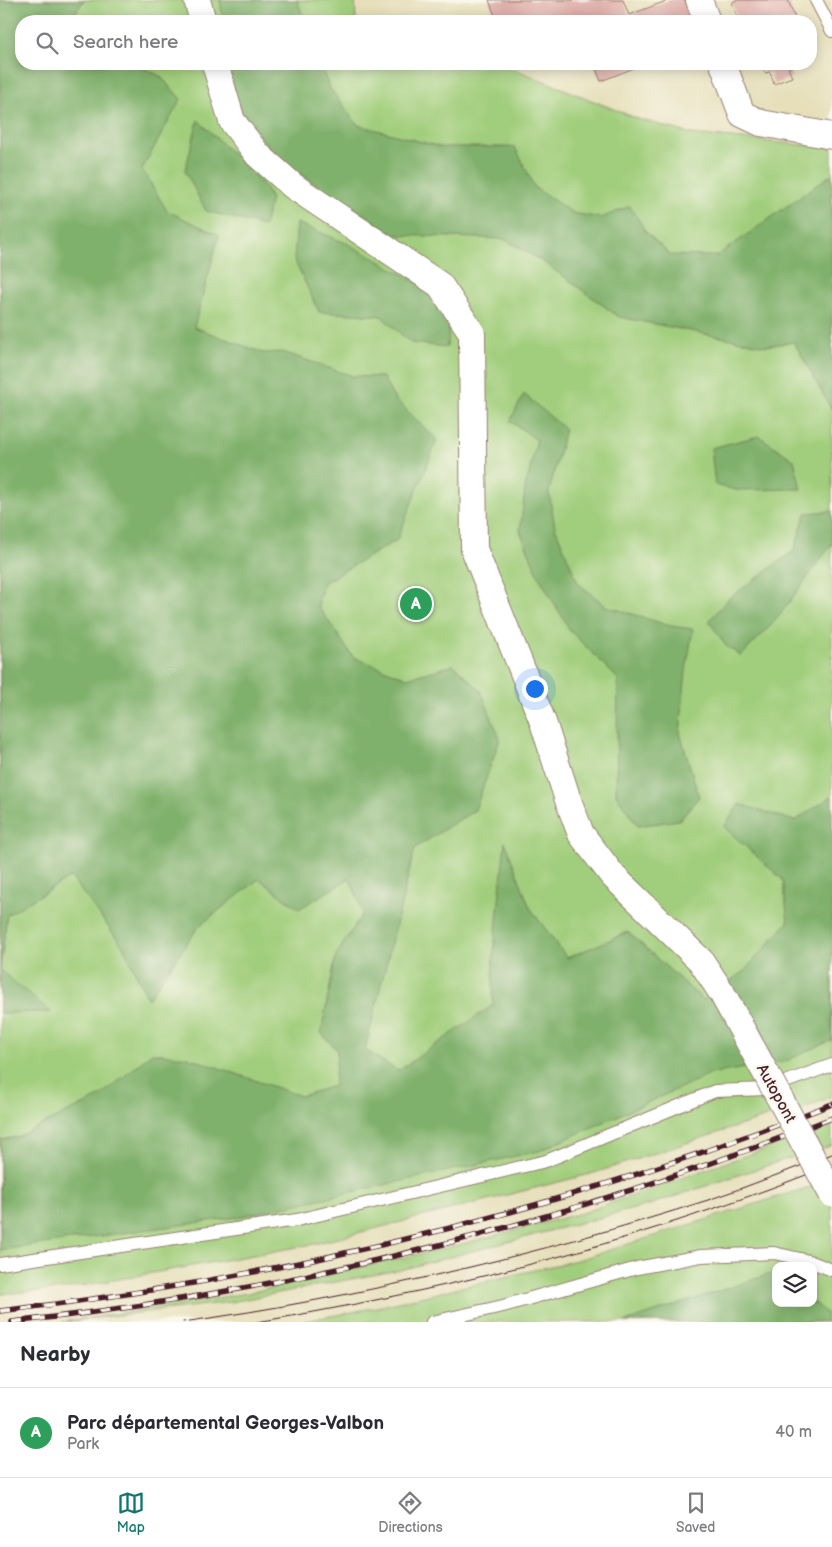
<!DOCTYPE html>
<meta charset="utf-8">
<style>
body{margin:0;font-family:"Balsamiq Sans",sans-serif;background:#f7f7f7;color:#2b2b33}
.controls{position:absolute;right:15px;bottom:15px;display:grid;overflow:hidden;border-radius:10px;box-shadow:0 2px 12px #0003}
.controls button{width:45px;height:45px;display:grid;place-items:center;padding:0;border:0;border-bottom:1px solid #e1e1e2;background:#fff;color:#2b2b33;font:25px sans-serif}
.you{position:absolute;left:534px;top:688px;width:18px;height:18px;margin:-12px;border:4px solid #fff;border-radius:50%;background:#1a73e8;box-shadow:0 0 0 8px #1a73e833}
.badge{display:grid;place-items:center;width:32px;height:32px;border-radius:50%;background:#0f766e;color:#fff;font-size:16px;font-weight:700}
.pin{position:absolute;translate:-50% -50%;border:2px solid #fff;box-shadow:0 1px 5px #0006}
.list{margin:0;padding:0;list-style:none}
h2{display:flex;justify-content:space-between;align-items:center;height:65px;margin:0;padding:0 20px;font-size:21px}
h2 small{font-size:16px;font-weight:400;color:#7c7c81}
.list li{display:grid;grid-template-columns:32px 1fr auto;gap:15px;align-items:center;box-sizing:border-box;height:90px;padding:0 20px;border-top:1px solid #e1e1e2}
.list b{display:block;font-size:19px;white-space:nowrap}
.list p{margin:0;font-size:16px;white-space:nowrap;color:#7c7c81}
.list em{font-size:16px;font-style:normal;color:#7c7c81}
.icon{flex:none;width:28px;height:28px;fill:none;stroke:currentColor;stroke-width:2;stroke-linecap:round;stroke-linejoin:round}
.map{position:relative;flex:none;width:832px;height:1322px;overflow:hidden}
.search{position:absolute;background:#fff;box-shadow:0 2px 12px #0003;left:15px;right:15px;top:15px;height:55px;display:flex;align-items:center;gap:12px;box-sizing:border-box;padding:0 18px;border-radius:20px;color:#7c7c81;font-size:19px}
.sheet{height:155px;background:#fff}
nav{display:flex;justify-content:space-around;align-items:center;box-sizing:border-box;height:70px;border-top:1px solid #e1e1e2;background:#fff;font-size:14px;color:#7c7c81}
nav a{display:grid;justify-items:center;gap:2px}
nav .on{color:#0f766e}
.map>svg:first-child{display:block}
.green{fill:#a1ce7c;stroke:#767654;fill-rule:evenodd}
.forest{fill:#80b16c;stroke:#65684c}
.building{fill:#dea9a6}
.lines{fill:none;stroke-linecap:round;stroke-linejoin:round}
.lane-casing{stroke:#987f72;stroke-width:14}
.street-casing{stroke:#987f72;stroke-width:28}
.lane{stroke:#fff;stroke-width:12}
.street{stroke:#fff;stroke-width:26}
.tram{stroke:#4a1f2b;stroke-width:1}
.rail-casing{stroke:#4a1f2b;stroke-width:5.5}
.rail{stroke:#fbf7ec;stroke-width:4;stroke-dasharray:11;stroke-linecap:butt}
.street-bridge-casing{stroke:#987f72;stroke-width:28;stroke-linecap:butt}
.street-bridge{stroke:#fff;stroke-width:26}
.labels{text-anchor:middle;stroke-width:4.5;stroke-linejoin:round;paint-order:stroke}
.street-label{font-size:16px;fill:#4a1f2b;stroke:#fbf7ec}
</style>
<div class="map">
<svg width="832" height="1322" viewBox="0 0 832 1322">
<rect width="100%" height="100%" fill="#fbf7ec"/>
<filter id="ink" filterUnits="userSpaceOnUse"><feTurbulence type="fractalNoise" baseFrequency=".02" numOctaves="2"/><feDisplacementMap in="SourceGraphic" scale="10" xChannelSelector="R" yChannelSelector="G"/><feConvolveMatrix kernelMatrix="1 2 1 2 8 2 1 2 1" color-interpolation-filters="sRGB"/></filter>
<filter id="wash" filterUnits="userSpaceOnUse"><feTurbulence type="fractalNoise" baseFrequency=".0096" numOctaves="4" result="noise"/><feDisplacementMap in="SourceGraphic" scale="20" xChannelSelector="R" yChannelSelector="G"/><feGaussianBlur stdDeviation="1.12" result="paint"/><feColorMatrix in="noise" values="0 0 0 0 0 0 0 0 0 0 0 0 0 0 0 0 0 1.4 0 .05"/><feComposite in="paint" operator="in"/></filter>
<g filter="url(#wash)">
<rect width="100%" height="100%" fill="#e6dfba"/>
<path class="green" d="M 0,0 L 355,0 L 356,21 L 21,21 L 21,64 L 502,64 L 638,119 L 692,134 L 832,148 L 832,1096 L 794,1113 L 806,1135 L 832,1124 L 832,1145 L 816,1152 L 832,1176 L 832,1322 L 299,1322 L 373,1308 L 581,1259 L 819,1184 L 802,1154 L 649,1205 L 404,1269 L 231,1302 L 62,1322 L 248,1293 L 454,1246 L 582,1213 L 793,1139 L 779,1113 L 594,1173 L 314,1244 L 64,1289 L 0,1294 ZM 776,1266 L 813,1266 L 813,1303 L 776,1303 Z"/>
<path class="forest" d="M 0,0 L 84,0 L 70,21 L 21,21 L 21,64 L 136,64 L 160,76 L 181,99 L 142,169 L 167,211 L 219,235 L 194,327 L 263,353 L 283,352 L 352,376 L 383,377 L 393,397 L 437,440 L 397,540 L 323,583 L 318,606 L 353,657 L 407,678 L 454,665 L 481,691 L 500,739 L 475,810 L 415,848 L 365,1050 L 398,1071 L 493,1005 L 493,960 L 505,842 L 530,908 L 567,958 L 628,932 L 703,1000 L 744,971 L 788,922 L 783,880 L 724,827 L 739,804 L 795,821 L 832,796 L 832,1040 L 786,1061 L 711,1074 L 539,1151 L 238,1217 L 0,1250 L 0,1140 L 17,1137 L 99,1097 L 152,1053 L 187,1057 L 301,1096 L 334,1086 L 337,1050 L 321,1033 L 336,955 L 363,913 L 350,878 L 299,909 L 259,879 L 199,926 L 148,999 L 124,948 L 71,877 L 7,915 L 0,970 L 51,1012 L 0,1013 Z
M 220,0 L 297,0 L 305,21 L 223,21 Z
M 230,64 L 320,64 L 329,87 L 358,125 L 441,147 L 515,147 L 535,188 L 573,213 L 601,218 L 630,206 L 646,232 L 670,255 L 717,256 L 832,174 L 832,410 L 794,342 L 766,346 L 619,317 L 545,263 L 504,239 L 396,235 L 278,160 L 236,105 Z
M 198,120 L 263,184 L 271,199 L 264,226 L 206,211 L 185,171 Z
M 297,223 L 346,243 L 421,284 L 450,322 L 447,347 L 411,343 L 381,316 L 319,312 L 294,259 Z
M 524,394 L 565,429 L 549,492 L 555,527 L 578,583 L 606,606 L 671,626 L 693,629 L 686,670 L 680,733 L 699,797 L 679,820 L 638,826 L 616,795 L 618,679 L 571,632 L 539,577 L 520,531 L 525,489 L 537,440 L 510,421 Z
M 759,436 L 794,460 L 801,489 L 736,490 L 715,485 L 711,448 Z
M 832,511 L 832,544 L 776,620 L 741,656 L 726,646 L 709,621 L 728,599 L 794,551 L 806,513 Z
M 776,1272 L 776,1303 L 813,1303 L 813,1301 L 827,1314 L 825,1322 L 625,1322 Z"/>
<g id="blocks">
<path class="building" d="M 489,0 L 623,0 L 629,15 L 669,0 L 691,0 L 699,21 L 497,21 Z
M 736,0 L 788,0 L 796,21 L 739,21 L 732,3 Z
M 594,64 L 644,64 L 601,81 Z
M 761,64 L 792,64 L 793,66 L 788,68 L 792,77 L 774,84 L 770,72 L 765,73 Z"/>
</g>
</g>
<g filter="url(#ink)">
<use href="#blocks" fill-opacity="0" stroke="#987f72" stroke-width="1"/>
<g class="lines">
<g class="lane-casing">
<path id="lane" d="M 816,0 L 832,31
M 0,1264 L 297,1220 L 546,1161 L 715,1091 L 766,1089 L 832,1065
M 432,1322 L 503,1306 L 637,1268 L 701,1256 L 774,1253 L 809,1261 L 832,1270"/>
</g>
<g class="street-casing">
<path id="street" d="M 197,0 L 203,21
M 699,0 L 707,21
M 215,64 L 232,121 L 258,155 L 293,186 L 440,285 L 472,333 L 474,549 L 543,722 L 568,800 L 581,834 L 613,876 L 701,961 L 722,993
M 723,64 L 742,114 L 761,123 L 832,136"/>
</g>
<use href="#lane" class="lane"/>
<use href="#street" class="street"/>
<path class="tram" d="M 183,1322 C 361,1297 537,1255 708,1200 C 750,1186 791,1169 832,1154
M 257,1322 C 412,1296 567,1260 715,1208 C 754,1195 793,1180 832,1165"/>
<g class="rail-casing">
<path id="rail" d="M 0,1311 C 285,1278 565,1210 832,1104
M 12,1322 C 292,1292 570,1222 832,1118"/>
</g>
<use href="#rail" class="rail"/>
<g class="street-bridge-casing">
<path id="street-bridge" d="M 722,993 L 832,1194"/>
</g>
<use href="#street-bridge" class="street-bridge"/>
</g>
</g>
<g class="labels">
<g class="street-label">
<text transform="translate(777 1093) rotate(61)" y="6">Autopont</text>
</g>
</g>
</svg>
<div class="controls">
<button><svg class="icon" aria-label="layers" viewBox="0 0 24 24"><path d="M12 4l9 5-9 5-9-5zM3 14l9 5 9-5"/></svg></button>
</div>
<div class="you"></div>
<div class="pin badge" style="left:416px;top:604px;background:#2e9e5b">A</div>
<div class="search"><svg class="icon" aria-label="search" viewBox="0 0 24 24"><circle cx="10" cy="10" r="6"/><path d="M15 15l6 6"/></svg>Search here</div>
</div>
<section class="sheet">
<h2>Nearby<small></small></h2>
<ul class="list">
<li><span class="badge" style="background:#2e9e5b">A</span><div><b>Parc départemental Georges-Valbon</b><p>Park</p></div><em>40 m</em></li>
</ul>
</section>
<nav>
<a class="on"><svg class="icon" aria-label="map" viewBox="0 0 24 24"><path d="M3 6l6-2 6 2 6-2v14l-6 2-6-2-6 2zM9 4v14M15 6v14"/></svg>Map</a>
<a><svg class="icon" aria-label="directions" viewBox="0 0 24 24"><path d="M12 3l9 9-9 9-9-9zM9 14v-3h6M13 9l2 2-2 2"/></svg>Directions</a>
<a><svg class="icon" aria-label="saved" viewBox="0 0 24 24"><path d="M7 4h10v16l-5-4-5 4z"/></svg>Saved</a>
</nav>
